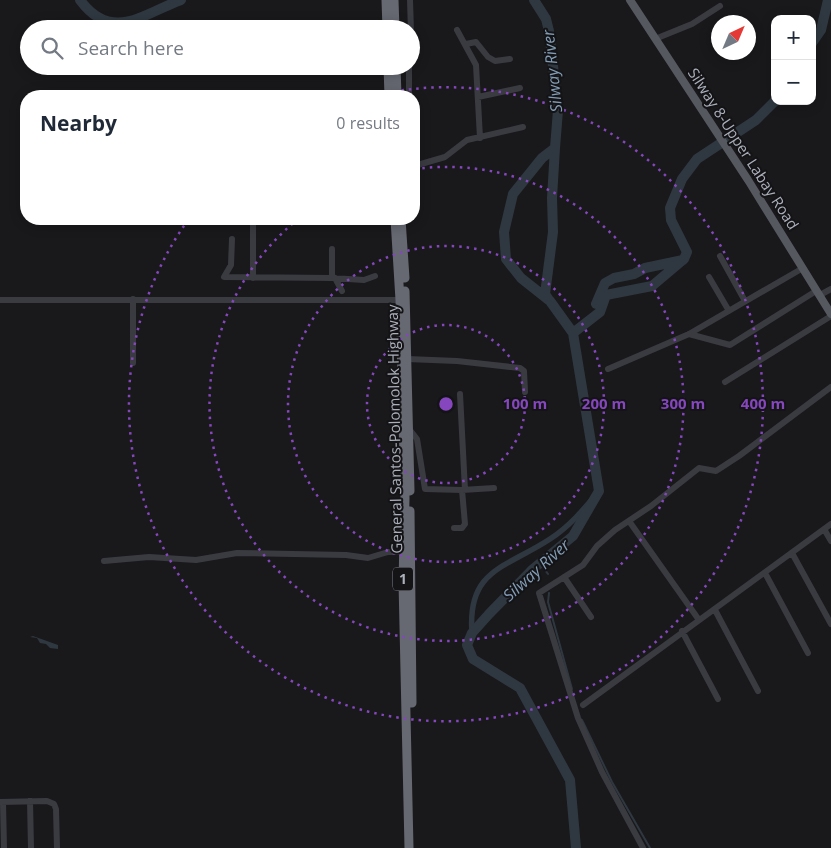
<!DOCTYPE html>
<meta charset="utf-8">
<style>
body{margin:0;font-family:"Open Sans",sans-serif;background:#f6f6f7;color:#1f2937}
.controls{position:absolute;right:15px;top:15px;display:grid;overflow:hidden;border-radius:10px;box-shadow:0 2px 12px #0003}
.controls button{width:45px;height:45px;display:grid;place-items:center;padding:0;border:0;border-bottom:1px solid #e0e1e3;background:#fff;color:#1f2937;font:25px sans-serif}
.compass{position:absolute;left:711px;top:15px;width:45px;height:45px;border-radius:50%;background:#fff;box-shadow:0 2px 12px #0003;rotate:44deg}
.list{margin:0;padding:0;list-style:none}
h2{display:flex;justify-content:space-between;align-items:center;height:65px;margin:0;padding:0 20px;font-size:21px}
h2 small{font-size:16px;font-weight:400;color:#747a83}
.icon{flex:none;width:28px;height:28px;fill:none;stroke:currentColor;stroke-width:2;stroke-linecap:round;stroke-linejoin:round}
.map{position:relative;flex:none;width:831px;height:848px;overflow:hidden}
.search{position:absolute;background:#fff;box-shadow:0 2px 12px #0003;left:20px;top:20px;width:400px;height:55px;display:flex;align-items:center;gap:12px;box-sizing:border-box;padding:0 18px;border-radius:28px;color:#747a83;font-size:19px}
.panel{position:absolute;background:#fff;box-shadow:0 2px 12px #0003;left:20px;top:90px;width:400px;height:135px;border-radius:20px}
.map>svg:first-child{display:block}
.water{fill:#2f3840}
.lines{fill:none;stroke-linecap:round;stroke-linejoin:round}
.stream{stroke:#2f3840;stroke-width:2}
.canal{stroke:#2f3840;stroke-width:5.5}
.river{stroke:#2f3840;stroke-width:10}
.minor{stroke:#3a3b41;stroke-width:6}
.major{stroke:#565860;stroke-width:8}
.highway{stroke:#666972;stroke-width:9}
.ring{fill:none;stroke:#8546be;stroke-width:2.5;stroke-dasharray:2.5 5}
.labels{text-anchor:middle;stroke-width:4;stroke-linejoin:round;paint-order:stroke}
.shield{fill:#141417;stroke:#7e818a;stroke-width:1}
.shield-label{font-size:14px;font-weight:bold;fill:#acb0bb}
.street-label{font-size:15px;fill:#acb0bb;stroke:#141417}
.water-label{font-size:16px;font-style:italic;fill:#839db6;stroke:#141417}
.centre{fill:#8546be;stroke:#141417;stroke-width:2.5}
.ring-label{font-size:15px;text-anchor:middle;font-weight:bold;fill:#8546be;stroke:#141417;stroke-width:4;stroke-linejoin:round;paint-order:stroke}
</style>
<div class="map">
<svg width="831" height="848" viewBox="0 0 831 848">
<rect width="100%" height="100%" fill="#19191c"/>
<path class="water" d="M 33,636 L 58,645 L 58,649 L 50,648 L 46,644 L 40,643 L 37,638 L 30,637 Z"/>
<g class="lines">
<path class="stream" d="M 540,563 L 548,574
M 549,593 L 548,602 L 572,689
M 582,720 L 612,782 L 650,848"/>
<path class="canal" d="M 472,633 C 467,569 506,568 550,539 C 570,526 584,509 599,491"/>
<path class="river" d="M 80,0 C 112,43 143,14 181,0
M 534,0 L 546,19 L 549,31 L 558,110 L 555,148 L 542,158 L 513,194 L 504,232 L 506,259 L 521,278 L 550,301 L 573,333 L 599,491 L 573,536 L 533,569 L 489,614 L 472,633 L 467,645 L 473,659 L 520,688 L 570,780 L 576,848
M 812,43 L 821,30 L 828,0
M 549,300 L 545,294 L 553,232 L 552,198 L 555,148
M 596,304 L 605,283 L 614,278 L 634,274 L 645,268 L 683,260
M 573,333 L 600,312 L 606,295 L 652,286 L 684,259 L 687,252 L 671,220 L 670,208 L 682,179 L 697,159 L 756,120 L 775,101"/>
<path class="minor" d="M 410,0 L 411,32
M 457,30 L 476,65 L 480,138
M 655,39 L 692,24 L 720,6
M 466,44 L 476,42 L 488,57 L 495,61 L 510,59
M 409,96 L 409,66
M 478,97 L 520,88
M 414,166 L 445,157 L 467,140 L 523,127
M 253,219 L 253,278
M 232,239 L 231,265 L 224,277 L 332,278 L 332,249
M 720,256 L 745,301
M 709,277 L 729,311
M 332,278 L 364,280 L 375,276
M 335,278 L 342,291
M 820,295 L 831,289
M 0,300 L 404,300
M 689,334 L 730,345 L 816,291
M 407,359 L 457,361 L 520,368 L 524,371 L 525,392
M 133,363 L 133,299
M 608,369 L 689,334 L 803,268
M 725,382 L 831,316
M 460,394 L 465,490
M 410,430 L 417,439 L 425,489 L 462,490 L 494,488
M 629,521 L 699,620
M 454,528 L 462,528 L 465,524 L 462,490
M 824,529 L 831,541
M 792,553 L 831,624
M 104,561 L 149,557 L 196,560 L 237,553 L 346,555 L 368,558 L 388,552 L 404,552
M 765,573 L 808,653
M 564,577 L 591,617
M 715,610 L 758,691
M 682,631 L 718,699
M 583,705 L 831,524
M 30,801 L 31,848
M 0,802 L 47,801 L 54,804 L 56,809 L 57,848
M 3,802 L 4,848
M 643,848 L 602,772 L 578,718 L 539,593 L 583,565 L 597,546 L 615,530 L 651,506 L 699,468 L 716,471 L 739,456 L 831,387"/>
<path class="major" d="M 630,0 L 748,180 L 831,314"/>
<path class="highway" d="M 386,0 L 387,29
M 394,0 L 395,29
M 388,66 L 389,96
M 396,66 L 397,96
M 395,219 L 400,300 L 405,498 L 403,582 L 409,848
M 401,219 L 405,278
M 405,291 L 410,491
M 410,511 L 412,703"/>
</g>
<g class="ring">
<circle cx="446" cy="404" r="79"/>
<circle cx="446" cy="404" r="158"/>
<path d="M415 169A237 237 0 1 1 297 220"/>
<path d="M372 96A317 317 0 1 1 188 220"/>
</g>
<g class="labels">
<rect class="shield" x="393" y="567.5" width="20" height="23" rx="4"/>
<g class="shield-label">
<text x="403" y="584">1</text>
</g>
<g class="street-label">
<text transform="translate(743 149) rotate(57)" y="5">Silway 8-Upper Labay Road</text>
<text transform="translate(395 429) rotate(-91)" y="5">General Santos-Polomolok Highway</text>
</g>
<g class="water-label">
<text transform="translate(552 71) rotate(-96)" y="6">Silway River</text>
<text transform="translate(536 570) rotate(-42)" y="6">Silway River</text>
</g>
</g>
<circle cx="446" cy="404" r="8" class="centre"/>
<g class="ring-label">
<text x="525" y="409">100 m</text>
<text x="604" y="409">200 m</text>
<text x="683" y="409">300 m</text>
<text x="763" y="409">400 m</text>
</g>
</svg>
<div class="controls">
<button>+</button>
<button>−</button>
</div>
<svg class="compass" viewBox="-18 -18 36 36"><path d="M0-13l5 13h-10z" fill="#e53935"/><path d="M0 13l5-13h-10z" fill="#747a83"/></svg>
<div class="search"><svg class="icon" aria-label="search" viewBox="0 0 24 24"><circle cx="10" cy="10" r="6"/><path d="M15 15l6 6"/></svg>Search here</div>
<section class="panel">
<h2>Nearby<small>0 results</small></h2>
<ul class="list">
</ul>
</section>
</div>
